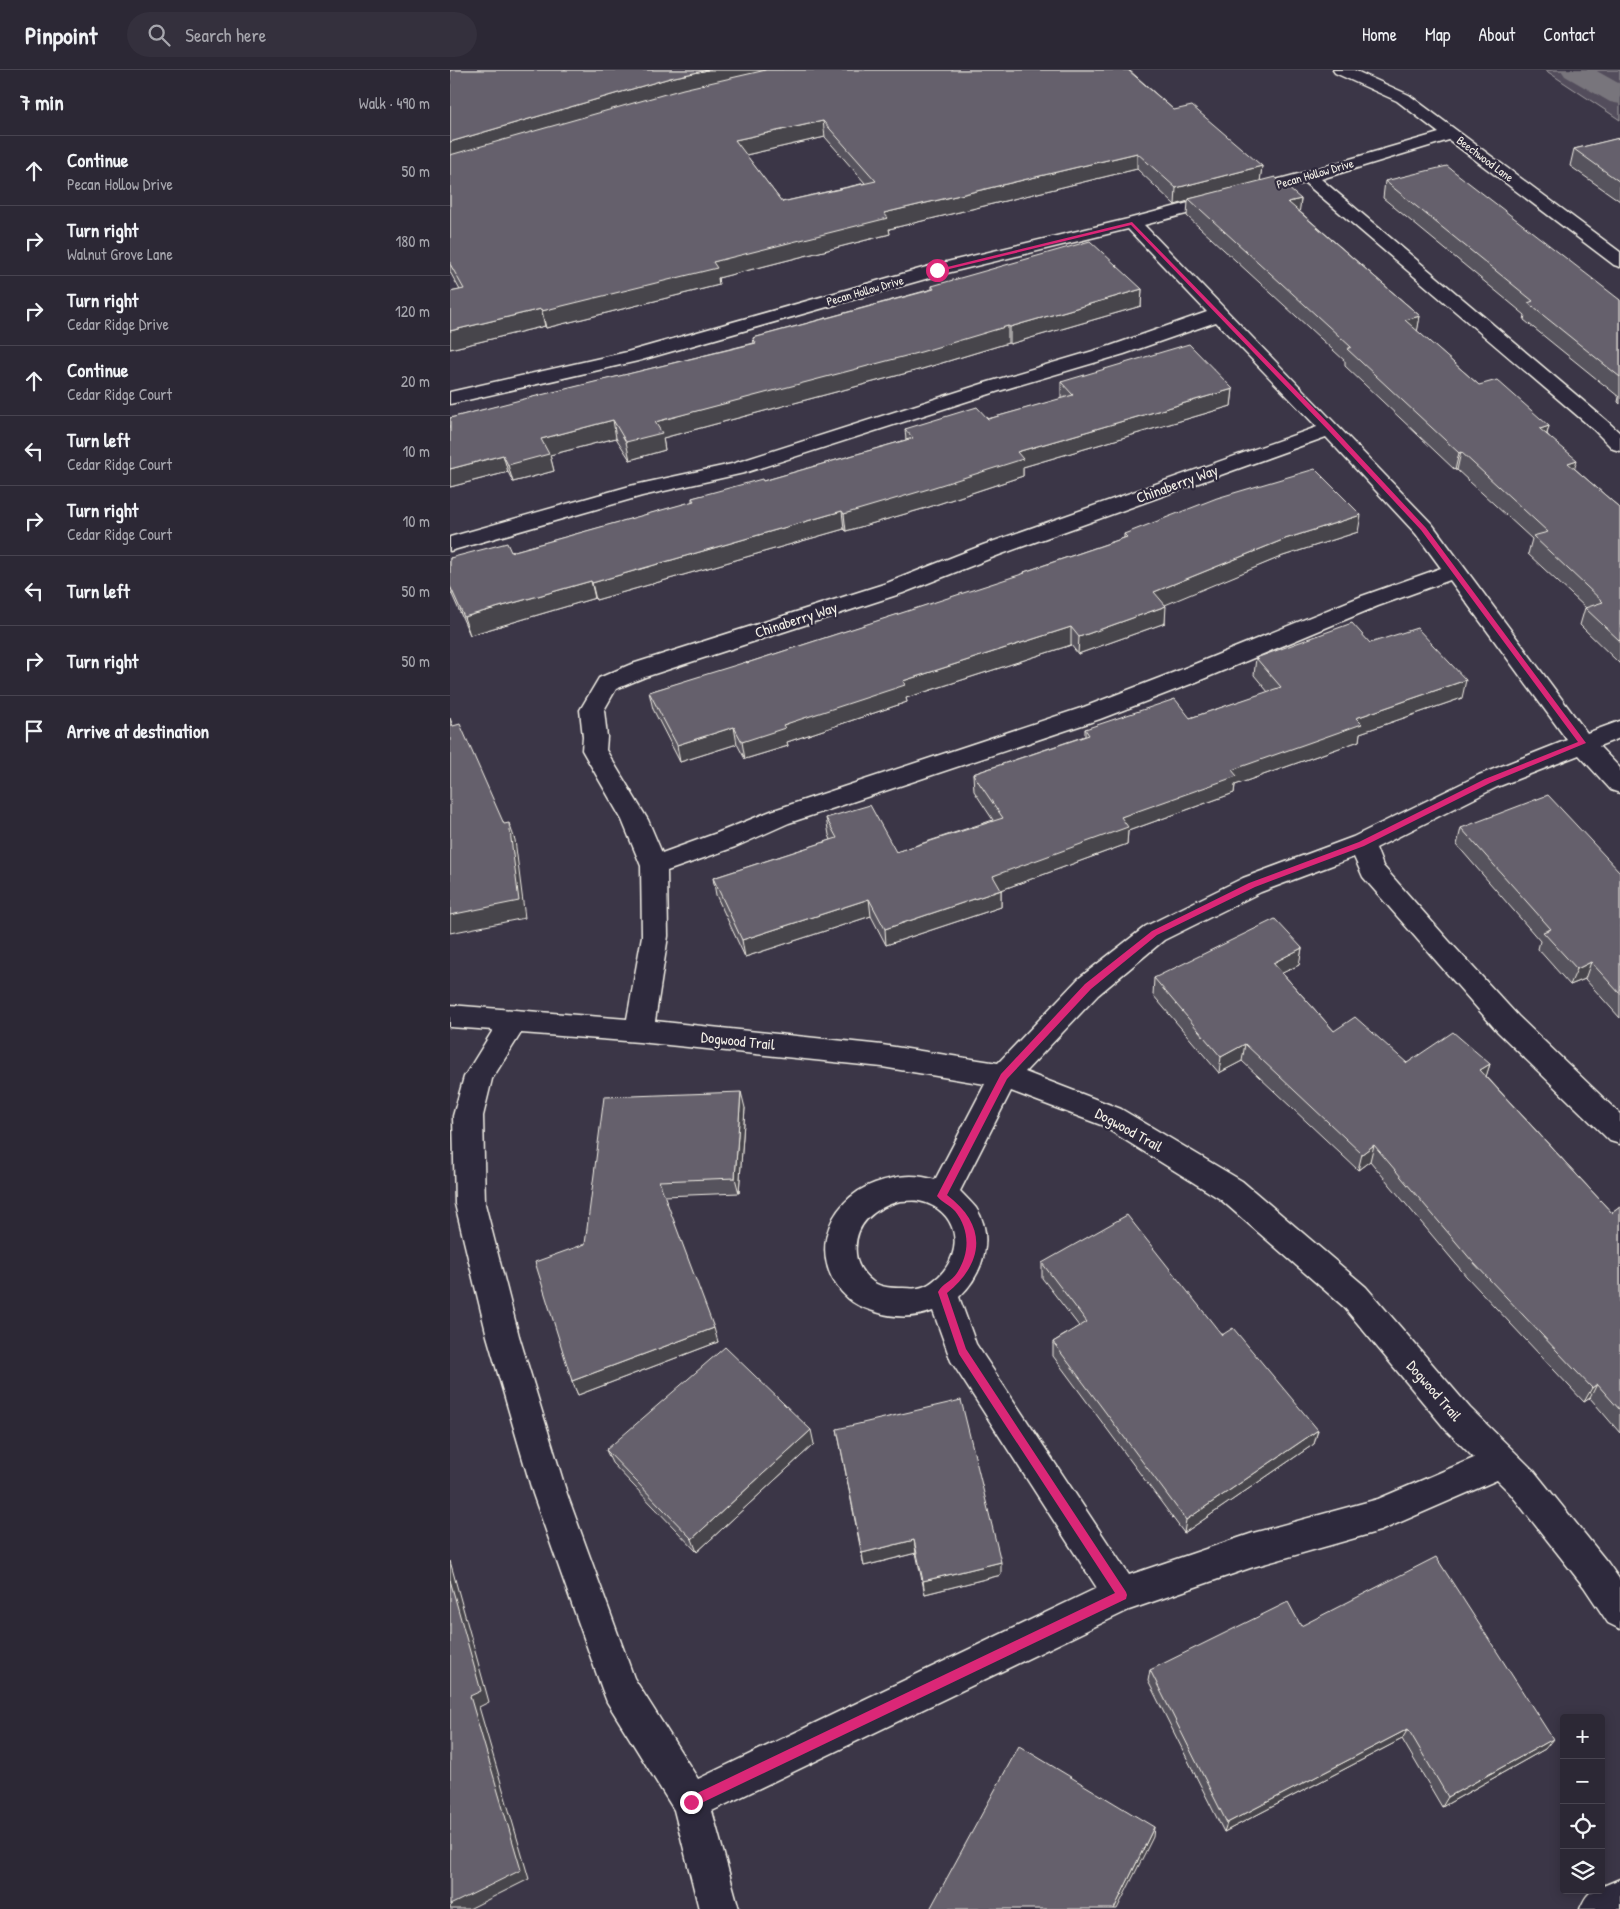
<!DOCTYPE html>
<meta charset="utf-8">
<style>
body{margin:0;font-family:"Patrick Hand",sans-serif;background:#34303d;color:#f1f3f6}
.controls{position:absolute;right:15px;bottom:15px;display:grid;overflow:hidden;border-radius:5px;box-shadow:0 2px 12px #0003}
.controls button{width:45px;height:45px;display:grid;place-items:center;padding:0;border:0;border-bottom:1px solid #484450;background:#2c2835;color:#f1f3f6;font:25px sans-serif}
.stop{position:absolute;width:15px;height:15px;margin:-11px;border:4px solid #db2777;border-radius:50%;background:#fff}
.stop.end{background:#db2777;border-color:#fff;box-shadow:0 1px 5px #0008}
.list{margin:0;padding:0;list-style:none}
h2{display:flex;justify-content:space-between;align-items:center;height:65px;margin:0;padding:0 20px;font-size:21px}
h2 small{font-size:16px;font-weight:400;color:#a6a6ad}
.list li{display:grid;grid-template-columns:32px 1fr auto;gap:15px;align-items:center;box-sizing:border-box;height:70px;padding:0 20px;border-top:1px solid #484450}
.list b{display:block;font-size:19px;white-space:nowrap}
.list p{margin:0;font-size:16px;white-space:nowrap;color:#a6a6ad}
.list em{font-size:16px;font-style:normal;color:#a6a6ad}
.icon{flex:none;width:28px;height:28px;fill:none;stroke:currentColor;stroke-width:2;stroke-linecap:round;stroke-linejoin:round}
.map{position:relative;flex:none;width:1170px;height:1839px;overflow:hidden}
header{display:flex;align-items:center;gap:30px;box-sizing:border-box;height:70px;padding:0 25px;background:#2c2835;border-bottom:1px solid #484450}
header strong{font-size:24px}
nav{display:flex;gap:28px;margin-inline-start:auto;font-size:18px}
.search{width:350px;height:45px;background:#34303d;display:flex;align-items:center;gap:12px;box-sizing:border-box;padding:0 18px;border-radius:28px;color:#a6a6ad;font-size:19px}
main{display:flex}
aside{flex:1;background:#2c2835}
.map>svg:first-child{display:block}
.green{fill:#534e5c;stroke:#a4a0a2}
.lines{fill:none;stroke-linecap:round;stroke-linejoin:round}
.canal{fill:#78747b;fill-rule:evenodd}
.minor-casing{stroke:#f4f1e8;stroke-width:3}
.minor{fill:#2f2a3d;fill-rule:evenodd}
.wall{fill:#57535d;stroke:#f4f1e8;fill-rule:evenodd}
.shaded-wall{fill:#47444c;stroke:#f4f1e8}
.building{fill:#65616c;stroke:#f4f1e8;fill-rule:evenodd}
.route{fill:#db2777}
.labels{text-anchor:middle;stroke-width:4.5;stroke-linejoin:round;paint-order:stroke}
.far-street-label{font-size:12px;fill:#f4f1e8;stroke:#2f2a3d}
.street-label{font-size:15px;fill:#f4f1e8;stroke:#2f2a3d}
</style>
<header>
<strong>Pinpoint</strong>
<div class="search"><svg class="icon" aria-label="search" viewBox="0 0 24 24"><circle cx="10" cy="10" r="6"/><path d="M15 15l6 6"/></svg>Search here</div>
<nav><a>Home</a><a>Map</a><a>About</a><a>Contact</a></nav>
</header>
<main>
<aside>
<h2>7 min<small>Walk · 490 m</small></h2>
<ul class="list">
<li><svg class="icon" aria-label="ahead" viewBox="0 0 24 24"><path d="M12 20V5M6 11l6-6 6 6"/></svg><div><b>Continue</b><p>Pecan Hollow Drive</p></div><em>50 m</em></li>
<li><svg class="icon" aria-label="right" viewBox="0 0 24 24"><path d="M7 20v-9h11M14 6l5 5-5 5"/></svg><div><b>Turn right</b><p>Walnut Grove Lane</p></div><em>180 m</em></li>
<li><svg class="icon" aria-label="right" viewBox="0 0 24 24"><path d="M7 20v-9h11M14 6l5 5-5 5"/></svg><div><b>Turn right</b><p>Cedar Ridge Drive</p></div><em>120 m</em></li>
<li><svg class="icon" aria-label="ahead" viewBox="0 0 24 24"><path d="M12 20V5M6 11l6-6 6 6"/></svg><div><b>Continue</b><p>Cedar Ridge Court</p></div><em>20 m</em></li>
<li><svg class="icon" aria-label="left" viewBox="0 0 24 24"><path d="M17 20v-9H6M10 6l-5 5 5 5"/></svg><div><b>Turn left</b><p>Cedar Ridge Court</p></div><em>10 m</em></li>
<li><svg class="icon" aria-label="right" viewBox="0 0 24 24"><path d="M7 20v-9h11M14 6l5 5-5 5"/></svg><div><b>Turn right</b><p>Cedar Ridge Court</p></div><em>10 m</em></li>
<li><svg class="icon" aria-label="left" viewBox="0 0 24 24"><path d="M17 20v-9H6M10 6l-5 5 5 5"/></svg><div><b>Turn left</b></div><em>50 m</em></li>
<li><svg class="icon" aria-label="right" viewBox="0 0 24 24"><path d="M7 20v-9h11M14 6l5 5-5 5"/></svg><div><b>Turn right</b></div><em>50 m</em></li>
<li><svg class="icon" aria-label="arrive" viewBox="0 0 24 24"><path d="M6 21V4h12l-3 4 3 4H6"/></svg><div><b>Arrive at destination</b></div></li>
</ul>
</aside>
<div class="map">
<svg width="1170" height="1839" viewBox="0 0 1170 1839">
<rect width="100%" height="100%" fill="#3b3647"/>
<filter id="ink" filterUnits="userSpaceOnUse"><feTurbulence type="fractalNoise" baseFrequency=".02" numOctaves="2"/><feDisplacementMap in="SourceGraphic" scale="10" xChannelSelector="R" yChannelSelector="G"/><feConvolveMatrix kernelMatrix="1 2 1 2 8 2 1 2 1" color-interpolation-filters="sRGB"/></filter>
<g filter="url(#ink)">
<path class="green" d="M 1095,0 L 1170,0 L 1170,50 Z"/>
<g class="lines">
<path class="canal" d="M 1111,0 L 1145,0 L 1170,14 L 1170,34 L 1160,32 L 1115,6 Z"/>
<g class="minor-casing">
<path id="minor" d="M 883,0 L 904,0 L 959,25 L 1170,182 L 1170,197 L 1164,195 L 999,70 L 871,109 L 1157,351 L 1170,363 L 1170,381 L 1163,379 L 1143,359 L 855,113 L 694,155 L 982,454 L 1137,663 L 1170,651 L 1170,668 L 1149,676 L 1170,698 L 1170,723 L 1161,720 L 1129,685 L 1047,717 L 926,778 L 933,796 L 999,871 L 1068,946 L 1170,1044 L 1170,1074 L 1160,1071 L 1048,962 L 913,807 L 904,787 L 811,822 L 714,870 L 648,925 L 575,1002 L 671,1039 L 792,1111 L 916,1217 L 1020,1338 L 1084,1401 L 1158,1493 L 1170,1510 L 1170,1559 L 1158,1553 L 1134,1517 L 1060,1423 L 1047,1410 L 930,1461 L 803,1497 L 679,1540 L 262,1741 L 289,1839 L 249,1839 L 224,1740 L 157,1632 L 152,1619 L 83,1424 L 37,1266 L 5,1134 L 3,1046 L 14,1007 L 43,960 L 0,957 L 0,935 L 177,949 L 192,866 L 191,796 L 172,750 L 132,680 L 133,667 L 130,640 L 149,608 L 179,595 L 437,513 L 533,475 L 867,357 L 766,252 L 674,284 L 549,321 L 294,403 L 192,426 L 0,481 L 0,467 L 180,416 L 282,394 L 535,313 L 660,276 L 757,242 L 678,159 L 493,204 L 188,291 L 0,334 L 0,322 L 177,282 L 480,196 L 678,149 L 852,103 L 989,63 L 947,31 L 885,3 ZM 876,367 L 966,464 L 991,498 L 912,526 L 730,600 L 634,637 L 321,741 L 267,763 L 212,783 L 198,750 L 156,680 L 157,667 L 154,640 L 166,619 L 195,607 L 453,523 L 549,485 ZM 1000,510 L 1117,670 L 1029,705 L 903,767 L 793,808 L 696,856 L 628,909 L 548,993 L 432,975 L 205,951 L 218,866 L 217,801 L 285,777 L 339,753 L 650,649 L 746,612 L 928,536 ZM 71,963 L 189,972 L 432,997 L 535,1014 L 485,1110 C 464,1103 446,1106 425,1113 C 375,1131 356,1192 399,1229 C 406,1236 417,1239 426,1242 C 445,1248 465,1248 483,1241 L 501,1291 L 647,1518 L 248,1709 L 184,1608 L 117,1424 L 69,1266 L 35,1134 L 33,1046 L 42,1009 ZM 561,1021 L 651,1055 L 770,1129 L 894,1237 L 996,1360 L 1024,1388 L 928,1429 L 803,1463 L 679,1505 L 526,1274 L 509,1227 C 533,1205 545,1167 526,1138 C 521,1132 515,1126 510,1121 ZM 450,1131 C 456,1131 463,1130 469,1131 C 508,1139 516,1181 488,1207 C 482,1212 476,1217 468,1218 C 464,1219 458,1218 453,1218 C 443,1218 432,1218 423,1212 C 414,1205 407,1196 406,1184 C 403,1154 424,1138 450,1131 Z
M 1170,1809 L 1170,1839 L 1130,1839 C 1135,1828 1138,1820 1151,1820 L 1151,1817 Z"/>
</g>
<use href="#minor" class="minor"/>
</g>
<path class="wall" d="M 0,0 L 679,0 L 724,40 L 812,96 L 810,110 L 851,129 L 849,141 L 970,246 L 967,261 L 1029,315 L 1099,356 L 1097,364 L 1125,399 L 1170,438 L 1170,594 L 1130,555 L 1135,538 L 1136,538 L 1078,484 L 1082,469 L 1007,400 L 1005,400 L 895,296 L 895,291 L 737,146 L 738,131 L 725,135 L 687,99 L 439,159 L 440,164 L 268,208 L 269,215 L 96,258 L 95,256 L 0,279 L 0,222 L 10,220 L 0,202 ZM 375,67 L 415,113 L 332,132 L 296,85 Z
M 1170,68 L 1170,131 L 1120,96 L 1124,79 Z
M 935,111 L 1170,230 L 1170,334 L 1168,332 L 1169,327 L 1074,250 L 1075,245 L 933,128 Z
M 482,216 L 692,219 L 691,236 L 560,274 L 558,273 L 472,299 L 213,368 L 215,380 L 180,390 L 166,368 L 100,385 L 104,401 L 63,412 L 58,402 L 0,417 L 0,348 L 304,273 L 303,268 L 482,219 Z
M 611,312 L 783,319 L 781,336 L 573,397 L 573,406 L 476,438 L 396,461 L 394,459 L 146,530 L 145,528 L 20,565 L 0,520 L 0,488 L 61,482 L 242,432 L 242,428 L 313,411 L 456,370 L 455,359 L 538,349 L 611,329 Z
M 908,462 L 833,486 L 715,534 L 715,553 L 628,584 L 621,575 L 456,628 L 457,632 L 337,672 L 338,676 L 295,689 L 287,674 L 230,692 L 203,639 L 199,622 L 297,593 L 574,504 L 574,502 L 674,468 L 674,464 Z
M 920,573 L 1012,628 L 910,663 L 909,671 L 785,715 L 784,723 L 678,761 L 677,774 L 551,820 L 551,837 L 436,875 L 421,846 L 295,887 L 266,825 L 263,808 L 381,770 L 379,765 L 376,748 L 446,782 L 543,750 L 524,721 L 523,704 L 635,666 L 635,659 L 740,648 L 818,622 L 804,605 L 806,588 Z
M 1011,758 L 1170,802 L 1170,948 L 1135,909 L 1120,915 L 1088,879 L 1090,871 L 1007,775 Z
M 852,878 L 849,895 L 832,903 L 884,961 L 957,993 L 1040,994 L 1036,1006 L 1162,1143 L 1170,1137 L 1170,1363 L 1140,1328 L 1134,1332 L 1016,1206 L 920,1091 L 908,1100 L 792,991 L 769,1003 L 703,925 L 704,908 Z
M 295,1038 L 289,1123 L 214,1126 L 268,1272 L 128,1325 L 122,1311 L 135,1174 Z
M 592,1193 L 772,1265 L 868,1360 L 864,1374 L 734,1463 L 603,1286 L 603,1272 L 629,1256 L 592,1208 Z
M 387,1359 L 551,1505 L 475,1524 L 466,1483 L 414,1496 Z
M 364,1374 L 247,1482 L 162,1393 L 156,1380 Z
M 851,1556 L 1095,1679 L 992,1737 L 952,1669 L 774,1762 L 698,1611 L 700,1600 Z"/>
<path class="shaded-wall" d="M 258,0 L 333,0 L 0,89 L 0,72 L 220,8 Z
M 373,51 L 375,67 L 287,87 L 285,70 Z
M 687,83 L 687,99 L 439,159 L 440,164 L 268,208 L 269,215 L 96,258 L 92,241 L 434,143 Z
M 812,96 L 810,112 L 739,129 L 738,131 L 725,135 L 726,118 Z
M 851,129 L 849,145 L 838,132 Z
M 692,219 L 691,236 L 560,274 L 560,257 Z
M 91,239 L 95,256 L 0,279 L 0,261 Z
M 970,246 L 967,263 L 955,250 Z
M 558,256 L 558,273 L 472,299 L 213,368 L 215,380 L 180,390 L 176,372 L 205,352 Z
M 783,319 L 781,336 L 573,397 L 573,406 L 476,438 L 396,461 L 394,444 L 567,382 Z
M 163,350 L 166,368 L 100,385 L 104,401 L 63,412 L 58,395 L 91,369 Z
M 1099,356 L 1094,374 L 1090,359 Z
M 1011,382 L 1007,400 L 1005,400 L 1009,383 Z
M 53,385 L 58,402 L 0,417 L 0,399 Z
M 1127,390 L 1122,408 L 1118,393 Z
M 392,441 L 394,459 L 146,530 L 142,513 Z
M 911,445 L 908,462 L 833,486 L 703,540 L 704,522 L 835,469 Z
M 141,511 L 145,528 L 20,565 L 14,547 Z
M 716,536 L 715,553 L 628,584 L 629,567 Z
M 621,557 L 621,575 L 456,628 L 457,632 L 337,672 L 338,676 L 295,689 L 292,672 L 333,655 L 453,611 Z
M 1016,610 L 1012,628 L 910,663 L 909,671 L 785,715 L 784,723 L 678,761 L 677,774 L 543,823 L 543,806 L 671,747 L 906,648 Z
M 284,657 L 287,674 L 230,692 L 227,675 Z
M 59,753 L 65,770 L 75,848 L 0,863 L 0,845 Z
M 551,820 L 551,837 L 436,875 L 435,859 Z
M 419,829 L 421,846 L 295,887 L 292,870 Z
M 852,878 L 849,895 L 820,909 L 823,893 Z
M 1141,892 L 1135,909 L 1120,915 L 1127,899 Z
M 795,974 L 792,991 L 769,1003 L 771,987 Z
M 1040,994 L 1035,1010 L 1030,1000 Z
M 291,1022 L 295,1038 L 289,1123 L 285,1108 Z
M 924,1075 L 920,1091 L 908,1100 L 912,1084 Z
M 264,1258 L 268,1272 L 128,1325 L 122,1311 Z
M 1147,1314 L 1140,1328 L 1134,1332 L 1142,1318 Z
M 361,1360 L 364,1374 L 247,1482 L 242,1469 Z
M 868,1360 L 864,1374 L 734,1463 L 736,1450 Z
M 464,1470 L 466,1483 L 414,1496 L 412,1483 Z
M 0,1491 L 39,1632 L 29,1637 L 79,1809 L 19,1839 L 0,1839 L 20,1626 L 0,1510 Z
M 551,1492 L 551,1505 L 475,1524 L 473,1511 Z
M 958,1659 L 952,1669 L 774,1762 L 777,1753 Z
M 1103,1669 L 1095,1679 L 992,1737 L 998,1727 Z
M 704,1757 L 703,1767 L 667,1839 L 664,1839 Z"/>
<path class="building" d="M 0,0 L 258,0 L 220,8 L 0,72 Z
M 316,0 L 678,0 L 724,40 L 742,36 L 812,96 L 726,118 L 687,83 L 434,143 L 438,148 L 263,192 L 267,198 L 92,241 L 91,239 L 0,261 L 0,222 L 14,219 L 0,194 L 0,85 L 233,19 ZM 373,51 L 426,111 L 332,132 L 285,70 Z
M 1169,68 L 1170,68 L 1170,112 L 1124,79 Z
M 997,96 L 1170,230 L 1170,307 L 1078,233 L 1083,231 L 935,111 Z
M 825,107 L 851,129 L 838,132 L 970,246 L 955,250 L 1029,315 L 1047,310 L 1099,356 L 1090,359 L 1127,390 L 1118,393 L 1170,438 L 1170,571 L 1135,538 L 1153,532 L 1083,466 L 1098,462 L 1011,382 L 1009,383 L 897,279 L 901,277 L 739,129 Z
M 640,171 L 692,219 L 560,257 L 558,256 L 471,282 L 205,352 L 212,363 L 176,372 L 163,350 L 91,369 L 99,384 L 58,395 L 53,385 L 0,399 L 0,348 L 70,330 L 306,273 L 303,268 L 484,219 L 482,216 Z
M 739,274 L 783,319 L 567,382 L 573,389 L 475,420 L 394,444 L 392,441 L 142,513 L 141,511 L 14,547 L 0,516 L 0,488 L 57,473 L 61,482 L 244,431 L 242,428 L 312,409 L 313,411 L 463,368 L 455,359 L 527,337 L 538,349 L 623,325 L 611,312 Z
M 865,399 L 911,445 L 835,469 L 704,522 L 716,536 L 629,567 L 621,557 L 453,611 L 455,615 L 333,655 L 335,658 L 292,672 L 284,657 L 227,675 L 199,622 L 296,592 L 297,593 L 575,503 L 574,502 L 677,467 L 674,464 L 767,428 Z
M 902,553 L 920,573 L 967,558 L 1016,610 L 906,648 L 912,654 L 782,700 L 787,706 L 671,747 L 678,757 L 543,806 L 551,820 L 435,859 L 419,829 L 292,870 L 263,808 L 387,768 L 376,748 L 420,735 L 446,782 L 553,748 L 523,704 L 639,665 L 635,659 L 725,629 L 740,648 L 831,617 L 806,588 Z
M 0,648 L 3,656 L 10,654 L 54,754 L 59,753 L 69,831 L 0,845 Z
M 1098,725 L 1170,802 L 1170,924 L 1141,892 L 1127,899 L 1093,862 L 1101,859 L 1011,758 Z
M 825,849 L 852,878 L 823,893 L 884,961 L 905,947 L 957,993 L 1003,962 L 1040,994 L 1030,1000 L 1162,1143 L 1170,1137 L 1170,1340 L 1147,1314 L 1142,1318 L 1022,1191 L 924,1075 L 912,1084 L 795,974 L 771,987 L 704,908 Z
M 291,1022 L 285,1108 L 209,1111 L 264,1258 L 122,1311 L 85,1192 L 135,1174 L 154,1027 Z
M 677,1145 L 772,1265 L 783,1258 L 868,1360 L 736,1450 L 603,1272 L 637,1252 L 592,1193 Z
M 275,1277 L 361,1360 L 242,1469 L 156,1380 Z
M 511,1330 L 551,1492 L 473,1511 L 464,1470 L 412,1483 L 387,1359 Z
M 986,1487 L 1103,1669 L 998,1727 L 958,1659 L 777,1753 L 700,1600 L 838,1532 L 851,1556 Z
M 0,1510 L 31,1621 L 20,1626 L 71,1800 L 0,1835 Z
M 569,1676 L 704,1757 L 664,1839 L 480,1839 Z"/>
</g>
<path class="route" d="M 682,152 L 882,357 L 976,458 L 1136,673 L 1040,713 L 914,776 L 805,817 L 707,865 L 641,919 L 557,1009 L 497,1125 C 537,1155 535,1192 497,1223 L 516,1279 L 676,1522 L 677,1525 L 676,1529 L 241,1738 L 237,1736 L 235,1732 L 237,1728 L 665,1523 L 509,1284 L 488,1222 C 492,1214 502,1211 507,1203 C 520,1183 520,1160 505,1141 C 500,1135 491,1132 487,1126 L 551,1004 L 635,914 L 702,861 L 799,813 L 909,772 L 1035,709 L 1128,672 L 971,460 L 878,360 L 681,155 L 487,202 L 485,200 Z"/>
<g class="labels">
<g class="far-street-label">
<text transform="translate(1035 89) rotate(37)" y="4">Beechwood Lane</text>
<text transform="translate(865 104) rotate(-16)" y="4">Pecan Hollow Drive</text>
<text transform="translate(415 221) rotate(-16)" y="4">Pecan Hollow Drive</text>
</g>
<g class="street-label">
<text transform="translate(727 414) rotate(-20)" y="5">Chinaberry Way</text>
<text transform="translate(346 550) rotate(-18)" y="5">Chinaberry Way</text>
<text transform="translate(288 971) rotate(6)" y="5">Dogwood Trail</text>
<text transform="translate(679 1060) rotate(29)" y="5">Dogwood Trail</text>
<text transform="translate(984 1321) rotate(49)" y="5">Dogwood Trail</text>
</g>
</g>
</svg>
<div class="controls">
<button>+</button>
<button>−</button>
<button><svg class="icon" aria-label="locate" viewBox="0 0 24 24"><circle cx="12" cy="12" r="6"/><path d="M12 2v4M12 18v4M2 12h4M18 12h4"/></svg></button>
<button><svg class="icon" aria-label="layers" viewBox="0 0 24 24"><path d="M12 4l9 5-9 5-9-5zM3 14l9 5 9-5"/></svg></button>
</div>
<div class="stop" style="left:487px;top:200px"></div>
<div class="stop end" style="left:241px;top:1732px"></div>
</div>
</main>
